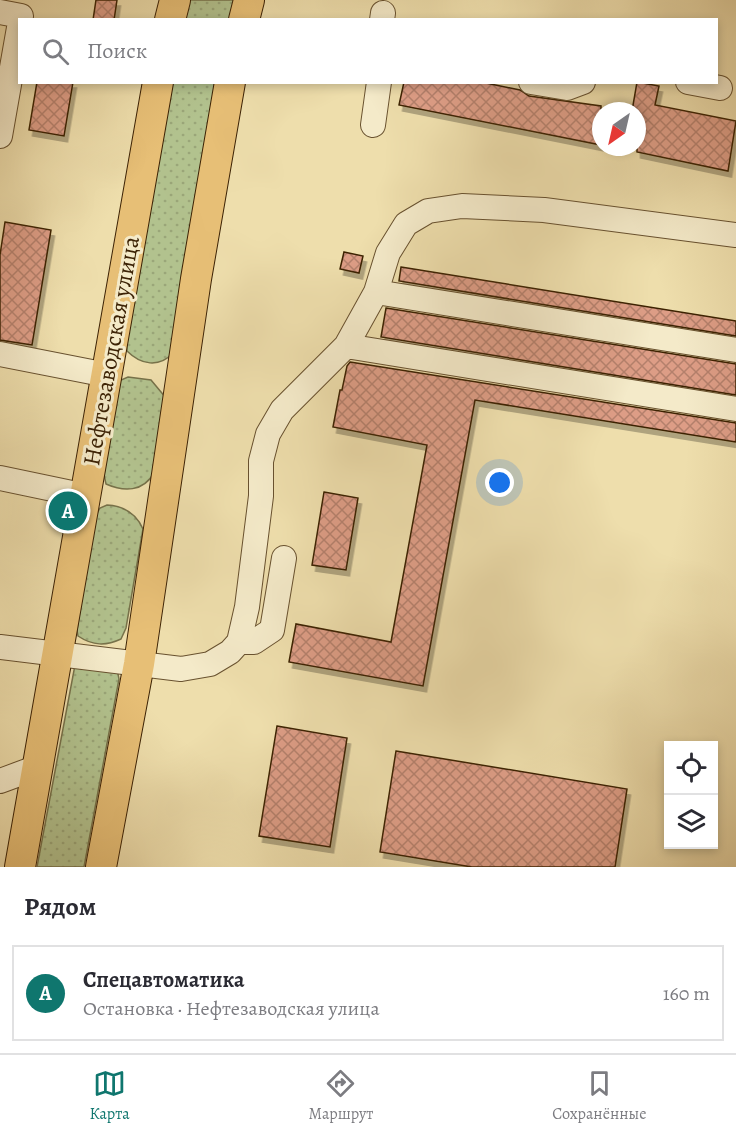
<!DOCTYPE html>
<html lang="ru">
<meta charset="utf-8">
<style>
body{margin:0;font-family:Alegreya,serif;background:#f2f2f3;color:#2b2b33}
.controls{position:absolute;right:18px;bottom:18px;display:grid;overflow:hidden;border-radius:0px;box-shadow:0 3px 9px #0003}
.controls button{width:54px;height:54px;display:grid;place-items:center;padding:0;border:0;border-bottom:2px solid #e1e1e2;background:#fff;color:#2b2b33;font:30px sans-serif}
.compass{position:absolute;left:592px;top:102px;width:54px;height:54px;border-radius:50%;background:#fff;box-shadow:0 3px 9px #0003;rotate:214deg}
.you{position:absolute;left:500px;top:483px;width:21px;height:21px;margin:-15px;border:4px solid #fff;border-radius:50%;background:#1a73e8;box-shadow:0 0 0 9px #1a73e833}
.badge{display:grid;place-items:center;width:39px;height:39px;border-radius:50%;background:#0f766e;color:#fff;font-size:20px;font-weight:700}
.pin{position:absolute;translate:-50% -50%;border:3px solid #fff;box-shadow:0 2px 6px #0006}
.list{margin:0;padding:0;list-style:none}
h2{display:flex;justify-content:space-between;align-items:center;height:78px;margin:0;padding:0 24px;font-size:26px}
h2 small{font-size:20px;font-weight:400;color:#7c7c81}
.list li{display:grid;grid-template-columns:39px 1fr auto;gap:18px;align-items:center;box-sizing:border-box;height:96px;margin:0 12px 12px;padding:0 12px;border:2px solid #e1e1e2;border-radius:0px}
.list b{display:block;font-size:22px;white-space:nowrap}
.list p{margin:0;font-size:20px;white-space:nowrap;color:#7c7c81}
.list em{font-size:20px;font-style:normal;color:#7c7c81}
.icon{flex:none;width:33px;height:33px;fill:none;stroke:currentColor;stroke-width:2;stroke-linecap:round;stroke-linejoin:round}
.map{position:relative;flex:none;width:736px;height:867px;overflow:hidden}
.search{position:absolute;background:#fff;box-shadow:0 3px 9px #0003;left:18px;right:18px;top:18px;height:66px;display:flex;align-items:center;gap:15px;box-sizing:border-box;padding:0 21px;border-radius:0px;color:#7c7c81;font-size:22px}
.sheet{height:186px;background:#fff}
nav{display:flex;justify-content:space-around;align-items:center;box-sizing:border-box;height:84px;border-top:2px solid #e1e1e2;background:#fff;font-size:16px;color:#7c7c81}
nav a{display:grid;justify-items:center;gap:3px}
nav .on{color:#0f766e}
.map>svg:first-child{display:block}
.grass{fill:url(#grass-dots);stroke:#77724a;stroke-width:1.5}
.building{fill:url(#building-cross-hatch);stroke:#3c2205;stroke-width:1.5;filter:url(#shadow)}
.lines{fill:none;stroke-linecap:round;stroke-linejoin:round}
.minor-casing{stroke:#68512f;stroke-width:26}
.major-casing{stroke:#3c2205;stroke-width:32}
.minor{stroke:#f4eac9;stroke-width:24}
.major{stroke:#e7bf76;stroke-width:30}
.labels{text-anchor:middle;stroke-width:6;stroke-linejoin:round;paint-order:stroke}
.street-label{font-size:24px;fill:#3c2205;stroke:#f4eac9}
</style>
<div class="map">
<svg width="736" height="867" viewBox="0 0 736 867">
<defs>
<pattern id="grass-dots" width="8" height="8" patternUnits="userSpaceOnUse" patternTransform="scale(1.5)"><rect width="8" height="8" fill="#b2c28e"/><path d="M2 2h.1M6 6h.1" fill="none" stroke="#9aa679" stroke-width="1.8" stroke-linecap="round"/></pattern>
<pattern id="building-cross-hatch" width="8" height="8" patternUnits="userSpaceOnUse" patternTransform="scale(1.5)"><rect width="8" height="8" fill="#dd9d86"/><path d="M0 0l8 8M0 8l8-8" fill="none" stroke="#b4806c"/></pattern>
<filter id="shadow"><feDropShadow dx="3.5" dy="6" stdDeviation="0" flood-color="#0004"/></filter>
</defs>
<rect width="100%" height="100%" fill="#eedeac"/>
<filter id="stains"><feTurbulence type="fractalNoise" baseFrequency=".00333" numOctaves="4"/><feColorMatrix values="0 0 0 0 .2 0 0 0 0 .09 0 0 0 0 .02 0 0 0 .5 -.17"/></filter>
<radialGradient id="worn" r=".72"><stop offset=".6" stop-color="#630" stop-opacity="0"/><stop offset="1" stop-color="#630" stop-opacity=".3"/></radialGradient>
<path class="grass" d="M 187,0 L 236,0 L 231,19 L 184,19 Z
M 167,83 L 221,83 L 173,353 C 159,368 141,365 127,351 L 126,339 Z
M 128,377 L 151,380 L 166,398 L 154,473 C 143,492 124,492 106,484 L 104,475 L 117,387 L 121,380 Z
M 107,505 C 124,506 136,513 143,529 L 126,628 L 121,639 C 106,646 93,646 78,636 L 77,630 L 95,517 L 100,508 Z
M 75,665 L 117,669 L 119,679 L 84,867 L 37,867 Z"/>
<path class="building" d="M 96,0 L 117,0 L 114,20 L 93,20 Z
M 37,82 L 73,82 L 64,136 L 29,130 Z
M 404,82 L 481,82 L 520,90 L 529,96 L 601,106 L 601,145 L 399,105 Z
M 637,82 L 659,86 L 655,105 L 736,121 L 728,171 L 637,152 L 637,111 L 632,111 Z
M 5,222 L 51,230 L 32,345 L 0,340 L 0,255 Z
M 344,252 L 363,256 L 359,273 L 340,269 Z
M 401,267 L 736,321 L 736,336 L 399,281 Z
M 386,308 L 736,364 L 736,395 L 381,337 Z
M 350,362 L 736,423 L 736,442 L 475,400 L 423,686 L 289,662 L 296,624 L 391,642 L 427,445 L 333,427 L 340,390 L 342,390 L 347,366 Z
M 324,492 L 358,498 L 346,570 L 312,565 Z
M 277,726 L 347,738 L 330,847 L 259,836 Z
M 396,751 L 627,789 L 615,867 L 472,867 L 380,852 Z"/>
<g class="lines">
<g class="minor-casing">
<path id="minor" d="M 0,12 L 21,16 L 20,20
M 382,20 L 383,13
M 531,82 L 567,88 L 583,82
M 688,82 L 720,88
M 373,125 L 379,82
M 0,136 L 20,22
M 376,292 L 736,350
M 346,346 L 736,409
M 0,354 L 107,375
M 0,478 L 86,496
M 239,642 L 254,642 L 272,630 L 284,558
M 0,647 L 181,669 L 210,664 L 230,652 L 239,642 L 247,607 L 261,496 L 261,461 L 268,434 L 282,410 L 346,346 L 376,292 L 388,253 L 406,224 L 428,211 L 462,206 L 544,210 L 736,235
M 0,781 L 38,767"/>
</g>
<g class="major-casing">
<path id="major" d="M 170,20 L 175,0
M 244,20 L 249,0
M 20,867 L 158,82
M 101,867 L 139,664 L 196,279 L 230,82"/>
</g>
<use href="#minor" class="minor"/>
<use href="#major" class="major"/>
</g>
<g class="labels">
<g class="street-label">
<text transform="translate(111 351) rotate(-80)" y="8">Нефтезаводская улица</text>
</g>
</g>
<rect width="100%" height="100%" filter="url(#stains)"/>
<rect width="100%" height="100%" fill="url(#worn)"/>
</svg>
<div class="controls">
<button><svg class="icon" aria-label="locate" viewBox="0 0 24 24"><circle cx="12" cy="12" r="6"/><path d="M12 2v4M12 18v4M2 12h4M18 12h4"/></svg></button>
<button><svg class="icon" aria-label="layers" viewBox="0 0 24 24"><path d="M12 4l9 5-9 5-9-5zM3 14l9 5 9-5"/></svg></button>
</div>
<svg class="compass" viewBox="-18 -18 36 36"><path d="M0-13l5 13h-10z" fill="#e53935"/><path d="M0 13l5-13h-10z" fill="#7c7c81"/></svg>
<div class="you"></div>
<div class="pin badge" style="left:68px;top:511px">A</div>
<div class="search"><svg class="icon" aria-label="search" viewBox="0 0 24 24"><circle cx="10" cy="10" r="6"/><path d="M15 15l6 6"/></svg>Поиск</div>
</div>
<section class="sheet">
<h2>Рядом<small></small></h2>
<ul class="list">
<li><span class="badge">A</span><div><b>Спецавтоматика</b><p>Остановка · Нефтезаводская улица</p></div><em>160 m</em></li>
</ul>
</section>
<nav>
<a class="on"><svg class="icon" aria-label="map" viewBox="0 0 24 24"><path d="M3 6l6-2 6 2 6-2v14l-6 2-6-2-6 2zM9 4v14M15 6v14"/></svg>Карта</a>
<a><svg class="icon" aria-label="directions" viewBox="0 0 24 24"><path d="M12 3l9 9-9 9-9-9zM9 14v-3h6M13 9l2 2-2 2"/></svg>Маршрут</a>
<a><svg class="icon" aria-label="saved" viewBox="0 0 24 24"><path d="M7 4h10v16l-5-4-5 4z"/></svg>Сохранённые</a>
</nav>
